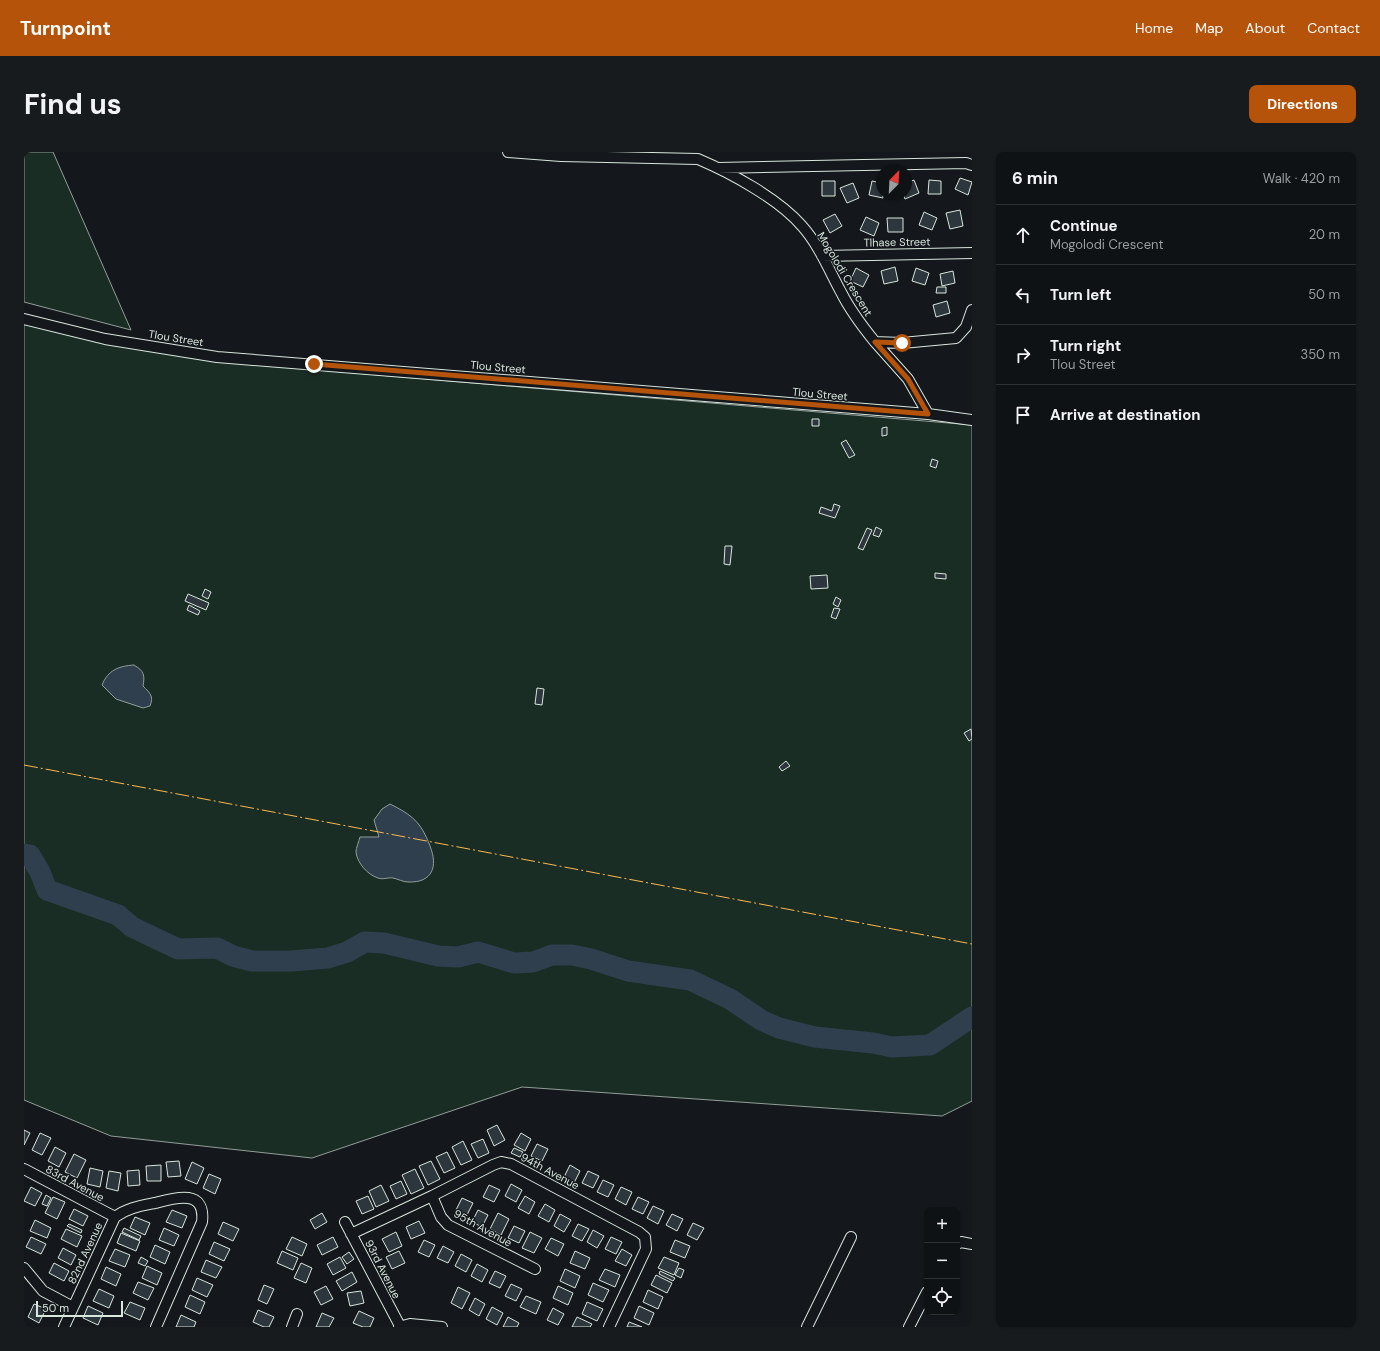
<!DOCTYPE html>
<meta charset="utf-8">
<style>
body{margin:0;font-family:"DM Sans",sans-serif;background:#181b1e;color:#f1f3f6}
.controls{position:absolute;right:12px;bottom:12px;display:grid;overflow:hidden;border-radius:8px;box-shadow:0 1px 3px #0004}
.controls button{width:36px;height:36px;display:grid;place-items:center;padding:0;border:0;border-bottom:1px solid #2f3234;background:#0f1215;color:#f1f3f6;font:20px sans-serif}
.compass{position:absolute;left:852px;top:12px;width:36px;height:36px;border-radius:50%;background:#0f1215;box-shadow:0 1px 3px #0004;rotate:24deg}
.scale{position:absolute;left:12px;bottom:10px;width:87px;box-sizing:border-box;padding-left:4px;border:2px solid #d8e6dc;border-top:0;font-size:11px;line-height:14px;white-space:nowrap;color:#d8e6dc;-webkit-text-stroke:3px #14181c;paint-order:stroke}
.stop{position:absolute;width:12px;height:12px;margin:-9px;border:3px solid #b45309;border-radius:50%;background:#fff}
.stop.end{background:#b45309;border-color:#fff;box-shadow:0 1px 4px #0008}
.list{margin:0;padding:0;list-style:none}
h2{display:flex;justify-content:space-between;align-items:center;height:52px;margin:0;padding:0 16px;font-size:17px}
h2 small{font-size:13px;font-weight:400;color:#9b9ea0}
.list li{display:grid;grid-template-columns:26px 1fr auto;gap:12px;align-items:center;box-sizing:border-box;height:60px;padding:0 16px;border-top:1px solid #2f3234}
.list b{display:block;font-size:15px;white-space:nowrap}
.list p{margin:0;font-size:13px;white-space:nowrap;color:#9b9ea0}
.list em{font-size:13px;font-style:normal;color:#9b9ea0}
.icon{flex:none;width:22px;height:22px;fill:none;stroke:currentColor;stroke-width:2;stroke-linecap:round;stroke-linejoin:round}
.map{position:relative;flex:none;width:948px;height:1175px;overflow:hidden;border-radius:8px}
header{display:flex;align-items:center;gap:24px;box-sizing:border-box;height:56px;padding:0 20px;background:#b45309;color:#fff}
header strong{font-size:19px}
nav{display:flex;gap:22px;margin-inline-start:auto;font-size:14px}
.intro{display:flex;align-items:center;justify-content:space-between;box-sizing:border-box;height:96px;padding:0 24px}
h1{margin:0;font-size:28px}
.button{padding:10px 18px;border-radius:8px;background:#b45309;color:#fff;font-size:14px;font-weight:700}
main{display:flex;gap:24px;padding:0 24px}
aside{flex:1;background:#0f1215;border-radius:8px;box-shadow:0 1px 3px #0004}
.map>svg:first-child{display:block}
.green{fill:#1a2d24;stroke:#939e99}
.water{fill:#2f3f4d;stroke:#939e99}
.lines{fill:none;stroke-linecap:round;stroke-linejoin:round}
.river{stroke:#2f3f4d;stroke-width:21}
.building{fill:#2c363c;stroke:#d8e6dc}
.minor-casing{stroke:#d8e6dc;stroke-width:12}
.minor{stroke:#14181c;stroke-width:10}
.power{stroke:#ffb74d;stroke-width:1;stroke-dasharray:14 3 2 3;stroke-linecap:butt}
.route{stroke:#b45309;stroke-width:5}
.labels{text-anchor:middle;stroke-width:3;stroke-linejoin:round;paint-order:stroke}
.street-label{font-size:11px;fill:#d8e6dc;stroke:#14181c}
</style>
<header>
<strong>Turnpoint</strong>
<nav><a>Home</a><a>Map</a><a>About</a><a>Contact</a></nav>
</header>
<div class="intro"><h1>Find us</h1><a class="button">Directions</a></div>
<main>
<div class="map">
<svg width="948" height="1175" viewBox="0 0 948 1175">
<rect width="100%" height="100%" fill="#14181c"/>
<path class="green" d="M 0,0 L 29,0 L 107,178 L 0,150 Z
M 0,169 L 188,209 L 948,273 L 948,949 L 918,964 L 498,935 L 288,1006 L 87,984 L 0,948 Z"/>
<path class="water" d="M 110,513 C 120,519 121,523 119,534 C 126,541 130,544 126,554 L 119,556 L 92,547 L 78,533 C 84,518 95,514 110,513 Z
M 366,652 C 388,663 397,670 406,694 C 414,714 409,731 384,730 C 379,730 374,727 369,726 C 365,725 359,728 354,726 C 344,723 333,711 332,700 C 332,696 335,689 336,685 L 355,685 L 350,668 L 358,657 Z"/>
<g class="lines">
<path class="river" d="M 0,702 L 6,703 L 16,720 L 23,738 L 94,763 L 108,775 L 154,797 L 193,796 L 209,804 L 228,809 L 267,809 L 304,806 L 323,800 L 341,790 L 360,791 L 414,804 L 434,805 L 454,800 L 490,811 L 509,810 L 528,803 L 548,803 L 567,807 L 604,819 L 666,828 L 706,847 L 737,868 L 755,876 L 791,885 L 849,891 L 868,895 L 906,893 L 948,865"/>
</g>
<path class="building" d="M 936,26 L 948,30 L 944,43 L 931,37 Z
M 890,28 L 895,41 L 881,47 L 879,42 L 882,42 L 882,31 Z
M 905,28 L 917,29 L 917,42 L 904,42 Z
M 798,29 L 811,29 L 811,44 L 798,44 Z
M 848,29 L 858,31 L 859,46 L 845,43 Z
M 829,31 L 835,46 L 823,51 L 816,36 Z
M 936,58 L 939,74 L 926,77 L 922,61 Z
M 900,60 L 913,66 L 908,78 L 895,73 Z
M 811,62 L 818,74 L 806,81 L 799,68 Z
M 842,65 L 855,71 L 850,84 L 836,78 Z
M 863,66 L 879,66 L 879,80 L 864,80 Z
M 871,115 L 874,129 L 860,132 L 857,119 Z
M 832,116 L 845,123 L 839,135 L 826,129 Z
M 892,116 L 905,121 L 901,133 L 888,129 Z
M 929,119 L 931,131 L 918,134 L 916,122 Z
M 913,135 L 922,135 L 922,141 L 912,141 Z
M 923,149 L 926,161 L 912,165 L 909,153 Z
M 788,267 L 795,267 L 795,274 L 788,274 Z
M 863,275 L 863,283 L 858,284 L 858,276 Z
M 822,288 L 831,303 L 825,306 L 817,291 Z
M 908,307 L 914,309 L 912,316 L 906,314 Z
M 810,352 L 816,354 L 811,366 L 795,361 L 797,355 L 808,359 Z
M 852,375 L 858,378 L 855,385 L 849,383 Z
M 843,376 L 848,378 L 839,398 L 834,396 Z
M 701,394 L 708,394 L 706,413 L 700,412 Z
M 911,421 L 922,422 L 922,427 L 911,426 Z
M 803,423 L 804,436 L 787,437 L 786,424 Z
M 181,437 L 187,440 L 184,447 L 178,444 Z
M 164,442 L 185,451 L 182,458 L 161,449 Z
M 812,445 L 817,448 L 814,455 L 809,452 Z
M 165,453 L 176,459 L 174,463 L 163,458 Z
M 810,456 L 816,457 L 812,467 L 807,465 Z
M 513,536 L 520,537 L 518,553 L 511,552 Z
M 947,577 L 948,587 L 945,589 L 940,581 Z
M 762,609 L 766,614 L 758,619 L 755,615 Z
M 473,973 L 481,988 L 470,994 L 463,978 Z
M 0,978 L 6,981 L 0,993 Z
M 16,981 L 27,986 L 18,1003 L 8,998 Z
M 497,981 L 507,987 L 501,999 L 490,993 Z
M 459,987 L 465,1001 L 454,1006 L 447,992 Z
M 439,989 L 448,1008 L 437,1013 L 428,995 Z
M 513,992 L 524,997 L 518,1009 L 507,1004 Z
M 31,995 L 42,1001 L 35,1015 L 24,1009 Z
M 490,996 L 499,1000 L 496,1005 L 487,1001 Z
M 423,1000 L 431,1016 L 420,1021 L 412,1005 Z
M 50,1002 L 62,1008 L 53,1026 L 41,1020 Z
M 155,1009 L 157,1024 L 144,1025 L 142,1010 Z
M 407,1009 L 416,1027 L 404,1033 L 395,1014 Z
M 168,1010 L 180,1016 L 173,1032 L 161,1027 Z
M 137,1013 L 137,1029 L 123,1029 L 122,1014 Z
M 546,1013 L 556,1019 L 550,1031 L 540,1025 Z
M 66,1016 L 79,1019 L 76,1035 L 63,1032 Z
M 391,1017 L 400,1036 L 387,1042 L 378,1023 Z
M 115,1018 L 116,1033 L 104,1034 L 103,1019 Z
M 85,1019 L 97,1021 L 94,1039 L 82,1036 Z
M 564,1019 L 575,1024 L 569,1036 L 558,1031 Z
M 185,1022 L 197,1027 L 191,1042 L 179,1036 Z
M 579,1028 L 590,1033 L 584,1045 L 573,1040 Z
M 377,1029 L 383,1042 L 372,1047 L 366,1034 Z
M 487,1032 L 498,1038 L 492,1050 L 481,1044 Z
M 357,1033 L 365,1049 L 352,1055 L 345,1039 Z
M 465,1033 L 476,1038 L 470,1050 L 459,1045 Z
M 7,1035 L 18,1041 L 11,1054 L 0,1049 Z
M 597,1035 L 608,1040 L 602,1053 L 591,1047 Z
M 22,1043 L 27,1046 L 23,1054 L 18,1052 Z
M 344,1044 L 350,1057 L 338,1062 L 332,1049 Z
M 501,1044 L 511,1050 L 505,1062 L 494,1056 Z
M 29,1045 L 41,1050 L 33,1067 L 21,1061 Z
M 614,1045 L 625,1050 L 619,1062 L 608,1057 Z
M 438,1046 L 449,1051 L 443,1063 L 432,1058 Z
M 521,1052 L 531,1058 L 525,1070 L 514,1064 Z
M 629,1054 L 640,1059 L 634,1072 L 623,1066 Z
M 50,1057 L 64,1064 L 59,1074 L 45,1067 Z
M 148,1058 L 163,1064 L 158,1076 L 142,1070 Z
M 454,1058 L 464,1063 L 458,1075 L 448,1070 Z
M 298,1061 L 303,1070 L 291,1077 L 286,1068 Z
M 474,1061 L 485,1067 L 477,1083 L 466,1077 Z
M 536,1062 L 547,1068 L 540,1080 L 530,1074 Z
M 648,1062 L 659,1067 L 653,1079 L 642,1073 Z
M 111,1065 L 126,1071 L 121,1083 L 106,1076 Z
M 11,1068 L 27,1076 L 23,1086 L 6,1079 Z
M 395,1069 L 401,1081 L 387,1087 L 382,1075 Z
M 199,1070 L 215,1077 L 209,1089 L 194,1082 Z
M 669,1071 L 680,1076 L 673,1088 L 663,1083 Z
M 45,1072 L 58,1078 L 57,1081 L 43,1074 Z
M 554,1072 L 565,1077 L 558,1089 L 548,1084 Z
M 490,1074 L 501,1079 L 495,1091 L 484,1086 Z
M 100,1076 L 117,1084 L 115,1088 L 98,1080 Z
M 140,1076 L 155,1083 L 150,1094 L 135,1088 Z
M 42,1077 L 58,1084 L 53,1095 L 37,1087 Z
M 569,1078 L 580,1084 L 573,1096 L 563,1090 Z
M 372,1080 L 378,1094 L 365,1100 L 358,1087 Z
M 506,1080 L 518,1086 L 510,1101 L 498,1096 Z
M 97,1081 L 116,1089 L 112,1099 L 93,1091 Z
M 7,1085 L 22,1092 L 17,1102 L 2,1095 Z
M 268,1085 L 283,1092 L 278,1104 L 262,1097 Z
M 309,1085 L 314,1095 L 298,1103 L 293,1093 Z
M 587,1085 L 598,1090 L 592,1102 L 581,1097 Z
M 527,1086 L 540,1092 L 534,1104 L 521,1097 Z
M 400,1088 L 411,1093 L 405,1105 L 394,1100 Z
M 651,1088 L 666,1094 L 661,1106 L 646,1100 Z
M 190,1090 L 206,1097 L 200,1109 L 185,1102 Z
M 131,1093 L 146,1100 L 141,1112 L 126,1105 Z
M 419,1094 L 430,1100 L 424,1111 L 413,1106 Z
M 39,1096 L 52,1103 L 47,1113 L 34,1106 Z
M 91,1097 L 106,1103 L 101,1115 L 85,1109 Z
M 598,1097 L 608,1103 L 602,1114 L 591,1109 Z
M 258,1099 L 274,1106 L 269,1118 L 253,1111 Z
M 375,1099 L 381,1111 L 368,1117 L 362,1105 Z
M 551,1099 L 566,1106 L 561,1117 L 546,1111 Z
M 325,1100 L 330,1107 L 323,1112 L 318,1105 Z
M 437,1102 L 448,1108 L 442,1120 L 431,1114 Z
M 117,1105 L 124,1109 L 121,1114 L 114,1111 Z
M 316,1105 L 322,1116 L 309,1123 L 303,1112 Z
M 640,1105 L 655,1111 L 650,1123 L 634,1116 Z
M 182,1108 L 198,1115 L 192,1126 L 177,1120 Z
M 30,1111 L 45,1119 L 40,1129 L 25,1121 Z
M 277,1111 L 288,1116 L 282,1131 L 270,1126 Z
M 453,1112 L 464,1118 L 458,1130 L 447,1124 Z
M 123,1114 L 138,1121 L 133,1133 L 118,1126 Z
M 82,1115 L 97,1122 L 92,1134 L 77,1127 Z
M 655,1116 L 660,1118 L 657,1126 L 651,1123 Z
M 541,1117 L 556,1124 L 551,1136 L 536,1129 Z
M 581,1117 L 596,1123 L 591,1135 L 575,1128 Z
M 471,1119 L 482,1124 L 476,1136 L 465,1131 Z
M 636,1119 L 651,1126 L 649,1129 L 635,1122 Z
M 328,1120 L 333,1130 L 318,1139 L 312,1129 Z
M 632,1123 L 648,1131 L 643,1141 L 627,1133 Z
M 173,1126 L 189,1133 L 183,1145 L 168,1138 Z
M 114,1130 L 130,1136 L 124,1148 L 109,1141 Z
M 569,1131 L 585,1138 L 579,1150 L 564,1143 Z
M 487,1132 L 498,1137 L 492,1149 L 481,1144 Z
M 240,1133 L 250,1137 L 243,1152 L 234,1148 Z
M 302,1134 L 309,1147 L 297,1153 L 290,1140 Z
M 534,1134 L 549,1141 L 544,1153 L 529,1146 Z
M 434,1135 L 446,1141 L 438,1157 L 427,1151 Z
M 75,1137 L 90,1144 L 85,1156 L 69,1149 Z
M 624,1138 L 639,1145 L 634,1157 L 619,1150 Z
M 337,1139 L 340,1151 L 326,1154 L 323,1141 Z
M 166,1143 L 181,1150 L 176,1162 L 161,1155 Z
M 502,1144 L 517,1150 L 512,1162 L 496,1155 Z
M 451,1146 L 461,1152 L 455,1164 L 445,1158 Z
M 106,1150 L 121,1156 L 116,1168 L 100,1161 Z
M 563,1150 L 579,1157 L 573,1169 L 558,1162 Z
M 10,1152 L 22,1157 L 15,1171 L 4,1165 Z
M 64,1154 L 79,1161 L 74,1173 L 59,1166 Z
M 615,1154 L 630,1161 L 625,1173 L 610,1166 Z
M 468,1155 L 479,1161 L 473,1173 L 462,1167 Z
M 529,1156 L 540,1162 L 534,1173 L 523,1168 Z
M 234,1158 L 250,1165 L 245,1175 L 240,1175 L 229,1170 Z
M 335,1159 L 350,1166 L 346,1175 L 339,1175 L 329,1171 Z
M 298,1161 L 310,1166 L 305,1175 L 292,1175 Z
M 157,1163 L 172,1170 L 170,1175 L 152,1175 Z
M 484,1165 L 495,1171 L 493,1175 L 479,1175 Z
M 553,1165 L 568,1172 L 566,1175 L 548,1175 Z
M 605,1170 L 618,1175 L 603,1175 Z"/>
<g class="lines">
<g class="minor-casing">
<path id="minor" d="M 484,0 L 537,4 L 674,7 C 707,21 755,47 778,74 C 795,93 805,118 817,140 C 826,158 838,174 851,190 L 878,191 L 932,186 L 942,175 L 948,158
M 694,16 L 942,11 L 948,13
M 798,104 L 948,101
M 0,167 L 81,187 L 193,205 L 904,262 L 948,268
M 851,190 L 884,227 L 904,262
M 0,1017 L 91,1065
M 408,1044 L 417,1065 L 424,1073 L 511,1117
M 321,1070 L 376,1174
M 327,1082 L 408,1044 L 469,1013 L 477,1010 L 487,1012 L 615,1080 L 621,1085 L 622,1097 L 585,1175
M 933,1092 L 937,1090 L 948,1092
M 0,1116 L 19,1139 L 49,1155
M 40,1175 L 91,1065 C 103,1056 116,1054 131,1051 C 150,1046 182,1036 178,1070 L 132,1175
M 268,1175 L 273,1162
M 375,1175 L 386,1172 L 418,1175
M 783,1175 L 827,1085
M 885,1175 L 903,1140"/>
</g>
<use href="#minor" class="minor"/>
<path class="power" d="M 0,613 L 948,792"/>
</g>
<g class="lines">
<path class="route" d="M 290,212 L 904,262 L 884,227 L 851,190 L 878,191"/>
</g>
<g class="labels">
<g class="street-label">
<text transform="translate(873 90) rotate(-1)" y="4">Tlhase Street</text>
<text transform="translate(821 122) rotate(59)" y="4">Mogolodi Crescent</text>
<text transform="translate(152 186) rotate(9)" y="4">Tlou Street</text>
<text transform="translate(474 215) rotate(5)" y="4">Tlou Street</text>
<text transform="translate(796 242) rotate(5)" y="4">Tlou Street</text>
<text transform="translate(526 1019) rotate(28)" y="4">94th Avenue</text>
<text transform="translate(51 1031) rotate(28)" y="4">83rd Avenue</text>
<text transform="translate(459 1076) rotate(29)" y="4">95th Avenue</text>
<text transform="translate(61 1101) rotate(-65)" y="4">82nd Avenue</text>
<text transform="translate(359 1117) rotate(63)" y="4">93rd Avenue</text>
</g>
</g>
</svg>
<div class="controls">
<button>+</button>
<button>−</button>
<button><svg class="icon" aria-label="locate" viewBox="0 0 24 24"><circle cx="12" cy="12" r="6"/><path d="M12 2v4M12 18v4M2 12h4M18 12h4"/></svg></button>
</div>
<svg class="compass" viewBox="-18 -18 36 36"><path d="M0-13l5 13h-10z" fill="#e53935"/><path d="M0 13l5-13h-10z" fill="#9b9ea0"/></svg>
<div class="scale">50 m</div>
<div class="stop" style="left:878px;top:191px"></div>
<div class="stop end" style="left:290px;top:212px"></div>
</div>
<aside>
<h2>6 min<small>Walk · 420 m</small></h2>
<ul class="list">
<li><svg class="icon" aria-label="ahead" viewBox="0 0 24 24"><path d="M12 20V5M6 11l6-6 6 6"/></svg><div><b>Continue</b><p>Mogolodi Crescent</p></div><em>20 m</em></li>
<li><svg class="icon" aria-label="left" viewBox="0 0 24 24"><path d="M17 20v-9H6M10 6l-5 5 5 5"/></svg><div><b>Turn left</b></div><em>50 m</em></li>
<li><svg class="icon" aria-label="right" viewBox="0 0 24 24"><path d="M7 20v-9h11M14 6l5 5-5 5"/></svg><div><b>Turn right</b><p>Tlou Street</p></div><em>350 m</em></li>
<li><svg class="icon" aria-label="arrive" viewBox="0 0 24 24"><path d="M6 21V4h12l-3 4 3 4H6"/></svg><div><b>Arrive at destination</b></div></li>
</ul>
</aside>
</main>
